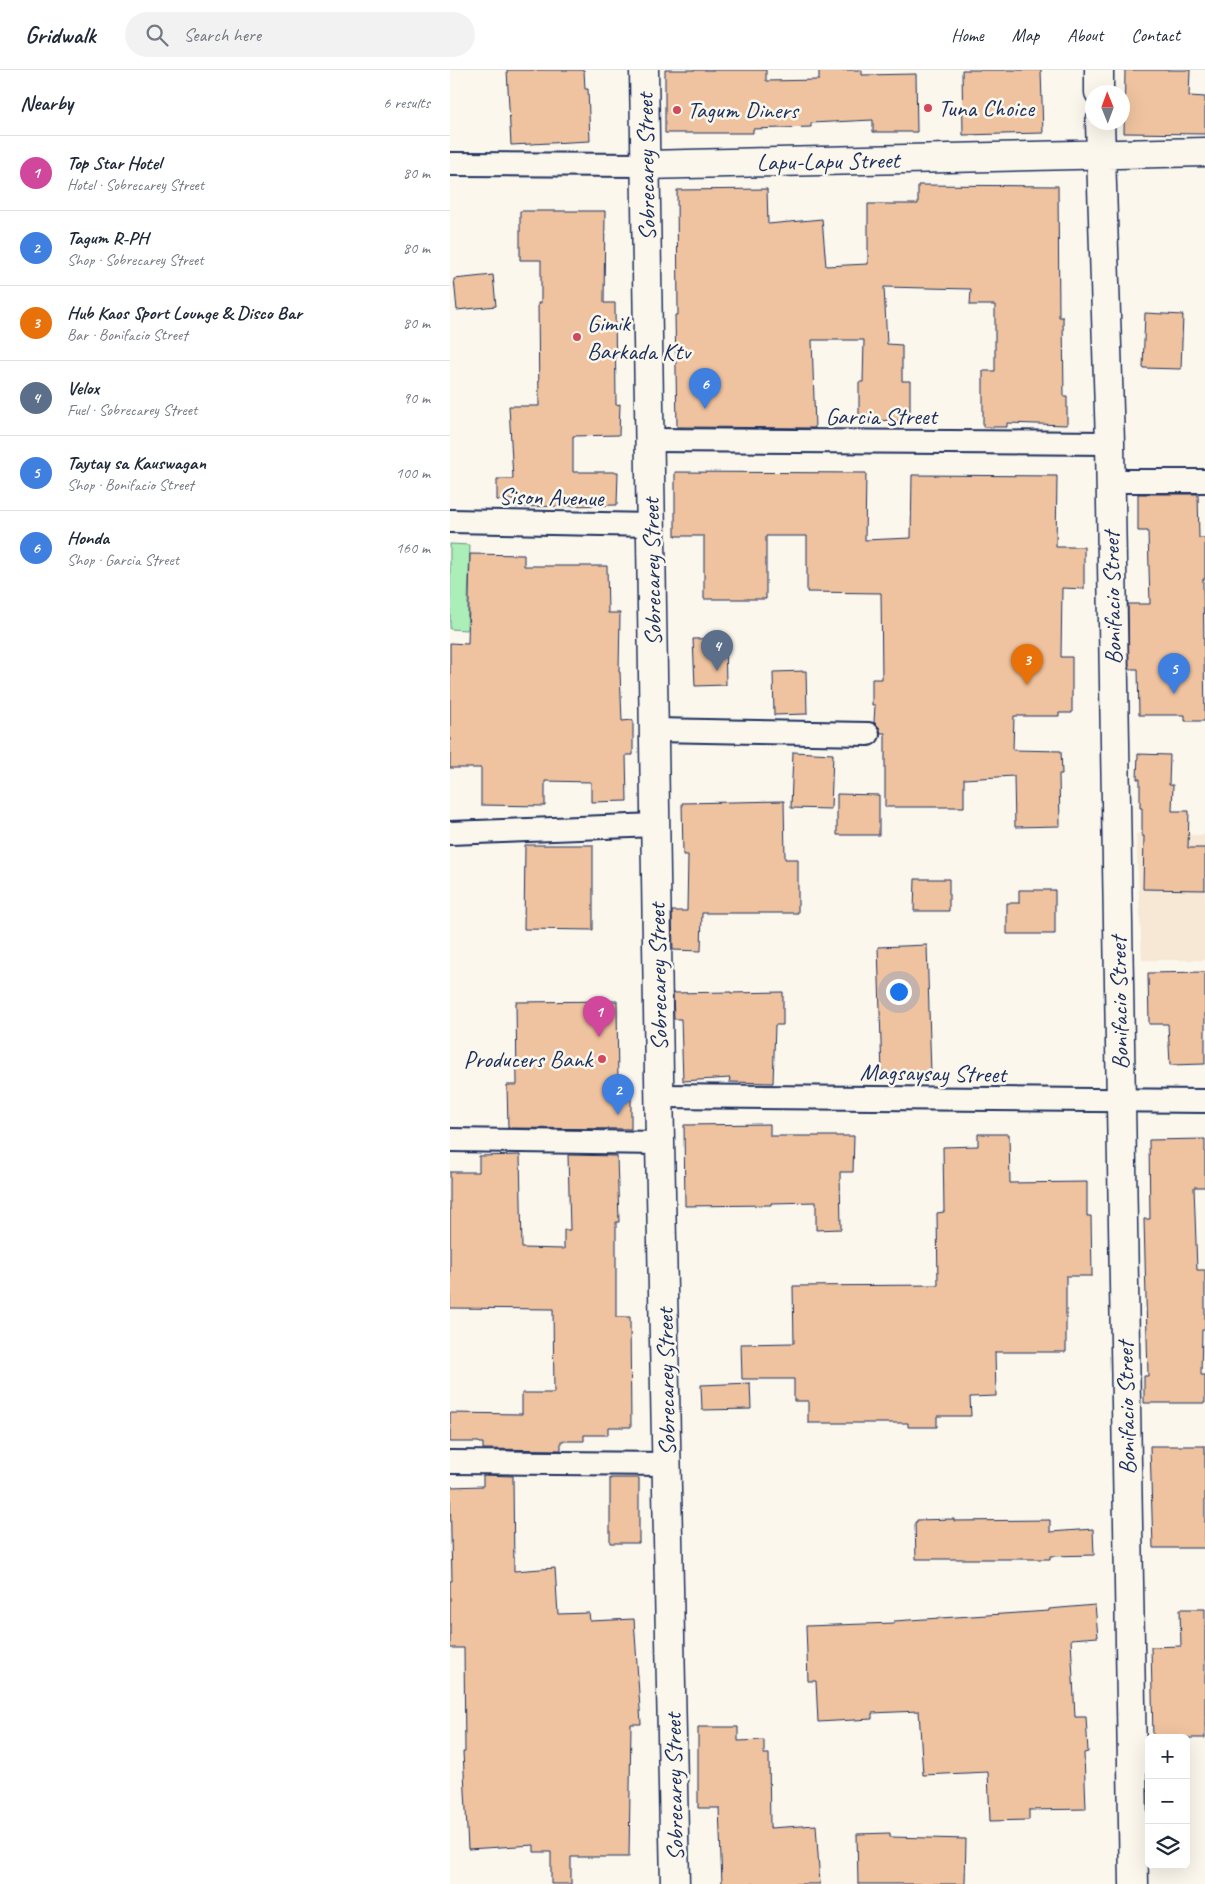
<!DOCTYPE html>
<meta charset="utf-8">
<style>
body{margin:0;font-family:Caveat,sans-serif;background:#f2f2f3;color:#1f2937}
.controls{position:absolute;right:15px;bottom:15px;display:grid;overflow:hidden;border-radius:8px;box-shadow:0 5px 20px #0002}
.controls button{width:45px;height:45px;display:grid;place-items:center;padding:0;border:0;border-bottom:1px solid #e0e1e3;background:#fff;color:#1f2937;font:25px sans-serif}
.compass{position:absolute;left:635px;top:15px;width:45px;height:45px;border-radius:50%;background:#fff;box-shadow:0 5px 20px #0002;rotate:359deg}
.you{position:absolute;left:448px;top:921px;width:18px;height:18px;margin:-12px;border:4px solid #fff;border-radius:50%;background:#1a73e8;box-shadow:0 0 0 8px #1a73e833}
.badge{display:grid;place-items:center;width:32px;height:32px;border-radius:50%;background:#1a73e8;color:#fff;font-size:16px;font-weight:700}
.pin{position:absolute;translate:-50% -41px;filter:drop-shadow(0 1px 2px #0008)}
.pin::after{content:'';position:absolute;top:26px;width:18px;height:15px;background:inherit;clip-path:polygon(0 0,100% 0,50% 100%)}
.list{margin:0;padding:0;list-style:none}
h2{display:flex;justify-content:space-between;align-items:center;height:65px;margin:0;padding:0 20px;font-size:21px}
h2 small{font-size:16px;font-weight:400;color:#747a83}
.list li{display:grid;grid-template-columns:32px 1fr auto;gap:15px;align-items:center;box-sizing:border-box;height:75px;padding:0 20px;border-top:1px solid #e0e1e3}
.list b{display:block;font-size:19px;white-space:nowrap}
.list p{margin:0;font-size:16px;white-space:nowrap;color:#747a83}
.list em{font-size:16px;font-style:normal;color:#747a83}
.icon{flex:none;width:28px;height:28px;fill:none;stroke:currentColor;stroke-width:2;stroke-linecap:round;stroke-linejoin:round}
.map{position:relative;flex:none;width:755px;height:1814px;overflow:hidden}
header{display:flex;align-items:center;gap:30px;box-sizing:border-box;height:70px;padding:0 25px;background:#fff;border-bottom:1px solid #e0e1e3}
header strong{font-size:24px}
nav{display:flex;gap:28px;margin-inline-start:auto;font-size:18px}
.search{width:350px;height:45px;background:#f2f2f3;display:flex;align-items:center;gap:12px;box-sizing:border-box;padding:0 18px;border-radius:28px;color:#747a83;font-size:19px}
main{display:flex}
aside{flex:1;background:#fff}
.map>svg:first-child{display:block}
.built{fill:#f7e7d5}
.green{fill:#aceeb7;stroke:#648e8a}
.building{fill:#efc39f;stroke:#1b2f5e}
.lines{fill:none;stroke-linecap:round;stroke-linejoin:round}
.minor-casing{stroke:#1b2f5e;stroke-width:26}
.tertiary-casing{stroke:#1b2f5e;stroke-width:31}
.secondary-casing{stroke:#1b2f5e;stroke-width:31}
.minor{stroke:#fbf7ec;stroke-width:22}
.tertiary{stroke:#fbf7ec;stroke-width:28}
.secondary{stroke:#fbf7ec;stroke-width:28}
.poi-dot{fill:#d1495b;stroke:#fbf7ec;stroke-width:2}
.labels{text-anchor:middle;stroke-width:5;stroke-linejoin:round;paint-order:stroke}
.poi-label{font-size:24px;fill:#1b2f5e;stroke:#fbf7ec;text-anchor:start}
.street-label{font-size:24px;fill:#1b2f5e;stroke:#fbf7ec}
</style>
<header>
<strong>Gridwalk</strong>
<div class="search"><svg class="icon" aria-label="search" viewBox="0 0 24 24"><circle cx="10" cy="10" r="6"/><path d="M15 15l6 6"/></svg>Search here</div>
<nav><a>Home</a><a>Map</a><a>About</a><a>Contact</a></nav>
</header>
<main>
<aside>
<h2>Nearby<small>6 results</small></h2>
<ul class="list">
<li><span class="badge" style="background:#d1479c">1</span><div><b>Top Star Hotel</b><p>Hotel · Sobrecarey Street</p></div><em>80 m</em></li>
<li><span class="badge" style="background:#3f7fe0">2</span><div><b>Tagum R-PH</b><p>Shop · Sobrecarey Street</p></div><em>80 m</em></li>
<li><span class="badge" style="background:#e8710a">3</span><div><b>Hub Kaos Sport Lounge &amp; Disco Bar</b><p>Bar · Bonifacio Street</p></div><em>80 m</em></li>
<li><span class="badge" style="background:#5c6f8a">4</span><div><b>Velox</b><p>Fuel · Sobrecarey Street</p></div><em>90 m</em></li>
<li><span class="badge" style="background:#3f7fe0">5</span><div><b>Taytay sa Kauswagan</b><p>Shop · Bonifacio Street</p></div><em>100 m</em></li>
<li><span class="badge" style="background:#3f7fe0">6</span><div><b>Honda</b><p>Shop · Garcia Street</p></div><em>160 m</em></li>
</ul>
</aside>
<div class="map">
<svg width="755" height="1814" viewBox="0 0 755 1814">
<rect width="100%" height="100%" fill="#fbf7ec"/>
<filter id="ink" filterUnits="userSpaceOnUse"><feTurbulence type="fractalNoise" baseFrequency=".02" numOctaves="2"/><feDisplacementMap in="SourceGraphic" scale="10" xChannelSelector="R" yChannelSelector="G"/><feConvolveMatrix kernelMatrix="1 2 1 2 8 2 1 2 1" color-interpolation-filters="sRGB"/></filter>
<g filter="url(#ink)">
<path class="built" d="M 686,764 L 755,765 L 755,890 L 692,890 Z"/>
<path class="green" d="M 0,474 L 20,475 L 17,560 L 0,559 Z"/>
<path class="building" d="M 57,0 L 134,0 L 135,19 L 138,19 L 140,71 L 61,75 Z
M 215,0 L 316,0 L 316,11 L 369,10 L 369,0 L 412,0 L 412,5 L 466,4 L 467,62 L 423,62 L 423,50 L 361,53 L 361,57 L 303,59 L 303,63 L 215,63 Z
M 512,0 L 591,0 L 593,63 L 513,65 Z
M 675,0 L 740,0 L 739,26 L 755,27 L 755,64 L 674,63 Z
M 468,115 L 608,116 L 609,247 L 613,247 L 614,327 L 617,327 L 617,355 L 557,353 L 557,357 L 533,357 L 533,301 L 545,301 L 545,235 L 520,235 L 521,219 L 434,217 L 437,274 L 452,275 L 452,311 L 460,311 L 460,350 L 409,351 L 409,312 L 413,312 L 414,270 L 362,270 L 365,358 L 227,357 L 225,245 L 228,245 L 227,120 L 317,119 L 318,154 L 372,149 L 376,196 L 418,194 L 418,134 L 468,134 Z
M 70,141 L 155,141 L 154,233 L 165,233 L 166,335 L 170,334 L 169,365 L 123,366 L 123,402 L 168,402 L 167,435 L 64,437 L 64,430 L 47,430 L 47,409 L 63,409 L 59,336 L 89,336 L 88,233 L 91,233 L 91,190 L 70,190 Z
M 43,205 L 46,236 L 7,240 L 4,209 Z
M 695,243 L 733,245 L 731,299 L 693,298 Z
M 225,402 L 416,403 L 415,470 L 461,468 L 462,405 L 607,406 L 606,477 L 634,477 L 634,519 L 612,518 L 611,587 L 622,587 L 622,643 L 609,643 L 609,646 L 564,646 L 563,680 L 611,681 L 612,704 L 609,704 L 610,756 L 565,757 L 564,706 L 514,709 L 514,737 L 435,737 L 435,663 L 431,663 L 429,657 L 424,652 L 425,635 L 422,635 L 422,609 L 432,609 L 431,523 L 357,522 L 357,466 L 316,466 L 316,529 L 254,529 L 254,466 L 225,466 Z
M 688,424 L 748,424 L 749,468 L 755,468 L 755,509 L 753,509 L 755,651 L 735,651 L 735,645 L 689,645 L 688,599 L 679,599 L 678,534 L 700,534 L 698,461 L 688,461 Z
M 20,484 L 74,485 L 74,496 L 157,496 L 158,543 L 170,543 L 169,602 L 170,602 L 172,651 L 183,650 L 183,685 L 176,685 L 177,731 L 141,732 L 141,712 L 95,711 L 95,736 L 31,735 L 31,698 L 0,698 L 0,573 L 18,574 Z
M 275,568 L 276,615 L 245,616 L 243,569 Z
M 356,601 L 357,644 L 324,645 L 323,602 Z
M 343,682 L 383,684 L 381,739 L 341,738 Z
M 688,684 L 720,685 L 719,715 L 723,715 L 722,741 L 739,741 L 738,778 L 755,778 L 755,820 L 693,819 L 694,766 L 692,766 L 692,738 L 690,738 L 690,709 L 687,709 Z
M 387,724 L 429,725 L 429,765 L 387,765 Z
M 334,731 L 335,789 L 348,789 L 348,843 L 252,843 L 251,881 L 223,880 L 222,841 L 237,841 L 238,785 L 233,785 L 232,733 Z
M 75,775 L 143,775 L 143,860 L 74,859 Z
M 465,809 L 499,809 L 499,841 L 464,841 Z
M 569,820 L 605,820 L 605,864 L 557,864 L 557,833 L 569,833 Z
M 477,875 L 481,1004 L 432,1005 L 428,877 Z
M 755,902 L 755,994 L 720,995 L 718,954 L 699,954 L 698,903 Z
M 281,922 L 281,923 L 333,922 L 333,955 L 325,955 L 323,1013 L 279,1012 L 280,1008 L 233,1011 L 231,949 L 224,949 L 223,923 Z
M 167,931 L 168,1016 L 181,1015 L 181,1059 L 58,1058 L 57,1015 L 67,1015 L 66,932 Z
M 320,1054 L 320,1066 L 404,1066 L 403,1102 L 390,1102 L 391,1159 L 366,1160 L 366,1132 L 321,1133 L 321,1135 L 235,1136 L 234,1055 Z
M 528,1064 L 559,1064 L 560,1113 L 637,1112 L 637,1146 L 641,1146 L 642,1206 L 616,1206 L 616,1282 L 545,1282 L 546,1326 L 520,1327 L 521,1346 L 487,1346 L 487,1357 L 458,1357 L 458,1353 L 358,1353 L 358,1331 L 344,1331 L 344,1309 L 292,1309 L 291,1274 L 344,1273 L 343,1216 L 488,1215 L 487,1143 L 494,1142 L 493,1077 L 528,1076 Z
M 755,1069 L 755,1117 L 744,1117 L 747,1200 L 755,1200 L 755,1260 L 752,1260 L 751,1305 L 755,1305 L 755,1333 L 694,1333 L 694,1306 L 698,1306 L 694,1149 L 700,1149 L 699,1070 Z
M 70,1085 L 72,1178 L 114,1179 L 114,1160 L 120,1160 L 118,1085 L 167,1086 L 169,1152 L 166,1152 L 166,1247 L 180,1247 L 181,1357 L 158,1357 L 158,1365 L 134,1365 L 134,1371 L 111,1371 L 111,1380 L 33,1379 L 33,1373 L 29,1373 L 29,1372 L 0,1372 L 0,1343 L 72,1344 L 72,1323 L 104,1323 L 103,1239 L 0,1238 L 0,1102 L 29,1102 L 29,1086 Z
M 300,1313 L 301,1339 L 252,1340 L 251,1315 Z
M 700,1376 L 755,1376 L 755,1478 L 703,1478 Z
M 33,1405 L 63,1406 L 64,1501 L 105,1498 L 108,1544 L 139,1543 L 140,1551 L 184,1549 L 191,1654 L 181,1654 L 179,1787 L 121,1787 L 121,1814 L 101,1814 L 101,1782 L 84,1782 L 84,1775 L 18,1779 L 13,1682 L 15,1682 L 14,1578 L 0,1578 L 0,1511 L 2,1511 L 0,1417 L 33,1416 Z
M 160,1408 L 189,1408 L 189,1473 L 160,1473 Z
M 504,1449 L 504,1451 L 600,1450 L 600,1462 L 643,1459 L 644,1485 L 600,1486 L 600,1489 L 466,1489 L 465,1452 L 467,1452 L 467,1450 Z
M 645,1535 L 648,1567 L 621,1569 L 625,1647 L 636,1647 L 638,1682 L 634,1683 L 636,1739 L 579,1740 L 579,1750 L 540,1751 L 538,1702 L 473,1705 L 469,1641 L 422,1643 L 422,1649 L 368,1652 L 366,1611 L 358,1611 L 356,1556 L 444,1553 L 444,1551 L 599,1541 L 599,1539 Z
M 730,1539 L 755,1539 L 755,1668 L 703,1668 L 701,1577 L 731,1576 Z
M 248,1657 L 288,1657 L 288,1671 L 314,1670 L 314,1684 L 319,1684 L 320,1758 L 366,1755 L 370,1814 L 272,1814 L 269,1738 L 248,1738 Z
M 440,1763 L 440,1767 L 516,1769 L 515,1814 L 408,1814 L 407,1764 Z"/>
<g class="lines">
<g class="minor-casing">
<path id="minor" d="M 0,94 L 196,95
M 200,370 L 660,373
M 661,411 L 755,411
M 0,451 L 201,455
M 205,660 L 418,664
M 0,763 L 206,755
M 210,1026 L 755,1031
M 0,1070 L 210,1073
M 0,1392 L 217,1394"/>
</g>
<g class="tertiary-casing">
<path id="tertiary" d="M 649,0 L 649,22
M 650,52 L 660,373 L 684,1814
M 196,95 L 755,82"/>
</g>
<g class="secondary-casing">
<path id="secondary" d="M 194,0 L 210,1073 L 225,1814"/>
</g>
<use href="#minor" class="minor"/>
<use href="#tertiary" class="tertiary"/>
<use href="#secondary" class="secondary"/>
</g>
</g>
<g class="poi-dot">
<circle cx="478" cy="38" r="5"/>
<circle cx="227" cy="40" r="5"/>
<circle cx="127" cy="267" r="5"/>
<circle cx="152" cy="989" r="5"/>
</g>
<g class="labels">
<g class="poi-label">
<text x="488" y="46">Tuna Choice</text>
<text x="237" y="48">Tagum Diners</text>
<text x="137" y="261">Gimik<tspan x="137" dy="28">Barkada Ktv</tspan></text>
<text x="142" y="997" text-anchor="end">Producers Bank</text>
</g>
<g class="street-label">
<text transform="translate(378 91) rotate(-1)" y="8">Lapu-Lapu Street</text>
<text transform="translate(196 97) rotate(-91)" y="8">Sobrecarey Street</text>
<text x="431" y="354">Garcia Street</text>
<text transform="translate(101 427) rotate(1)" y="8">Sison Avenue</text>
<text transform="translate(202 502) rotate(-91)" y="8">Sobrecarey Street</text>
<text transform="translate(662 528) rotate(-91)" y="8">Bonifacio Street</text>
<text transform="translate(208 907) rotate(-91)" y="8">Sobrecarey Street</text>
<text transform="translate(669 933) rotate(-91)" y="8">Bonifacio Street</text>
<text transform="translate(483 1003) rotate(1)" y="8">Magsaysay Street</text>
<text transform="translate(216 1312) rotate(-91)" y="8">Sobrecarey Street</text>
<text transform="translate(676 1338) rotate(-91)" y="8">Bonifacio Street</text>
<text transform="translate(224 1717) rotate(-91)" y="8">Sobrecarey Street</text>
</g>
</g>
</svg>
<div class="controls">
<button>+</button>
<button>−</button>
<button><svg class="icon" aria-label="layers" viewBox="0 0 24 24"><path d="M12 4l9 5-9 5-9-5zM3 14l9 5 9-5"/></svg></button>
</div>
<svg class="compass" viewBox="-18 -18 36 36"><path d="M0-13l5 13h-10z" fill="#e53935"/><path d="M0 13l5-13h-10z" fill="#747a83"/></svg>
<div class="you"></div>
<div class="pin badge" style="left:149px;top:967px;background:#d1479c">1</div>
<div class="pin badge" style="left:168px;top:1045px;background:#3f7fe0">2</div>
<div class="pin badge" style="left:577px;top:615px;background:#e8710a">3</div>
<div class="pin badge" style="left:267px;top:601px;background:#5c6f8a">4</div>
<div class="pin badge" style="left:724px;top:624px;background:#3f7fe0">5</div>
<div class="pin badge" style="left:255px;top:339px;background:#3f7fe0">6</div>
</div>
</main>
